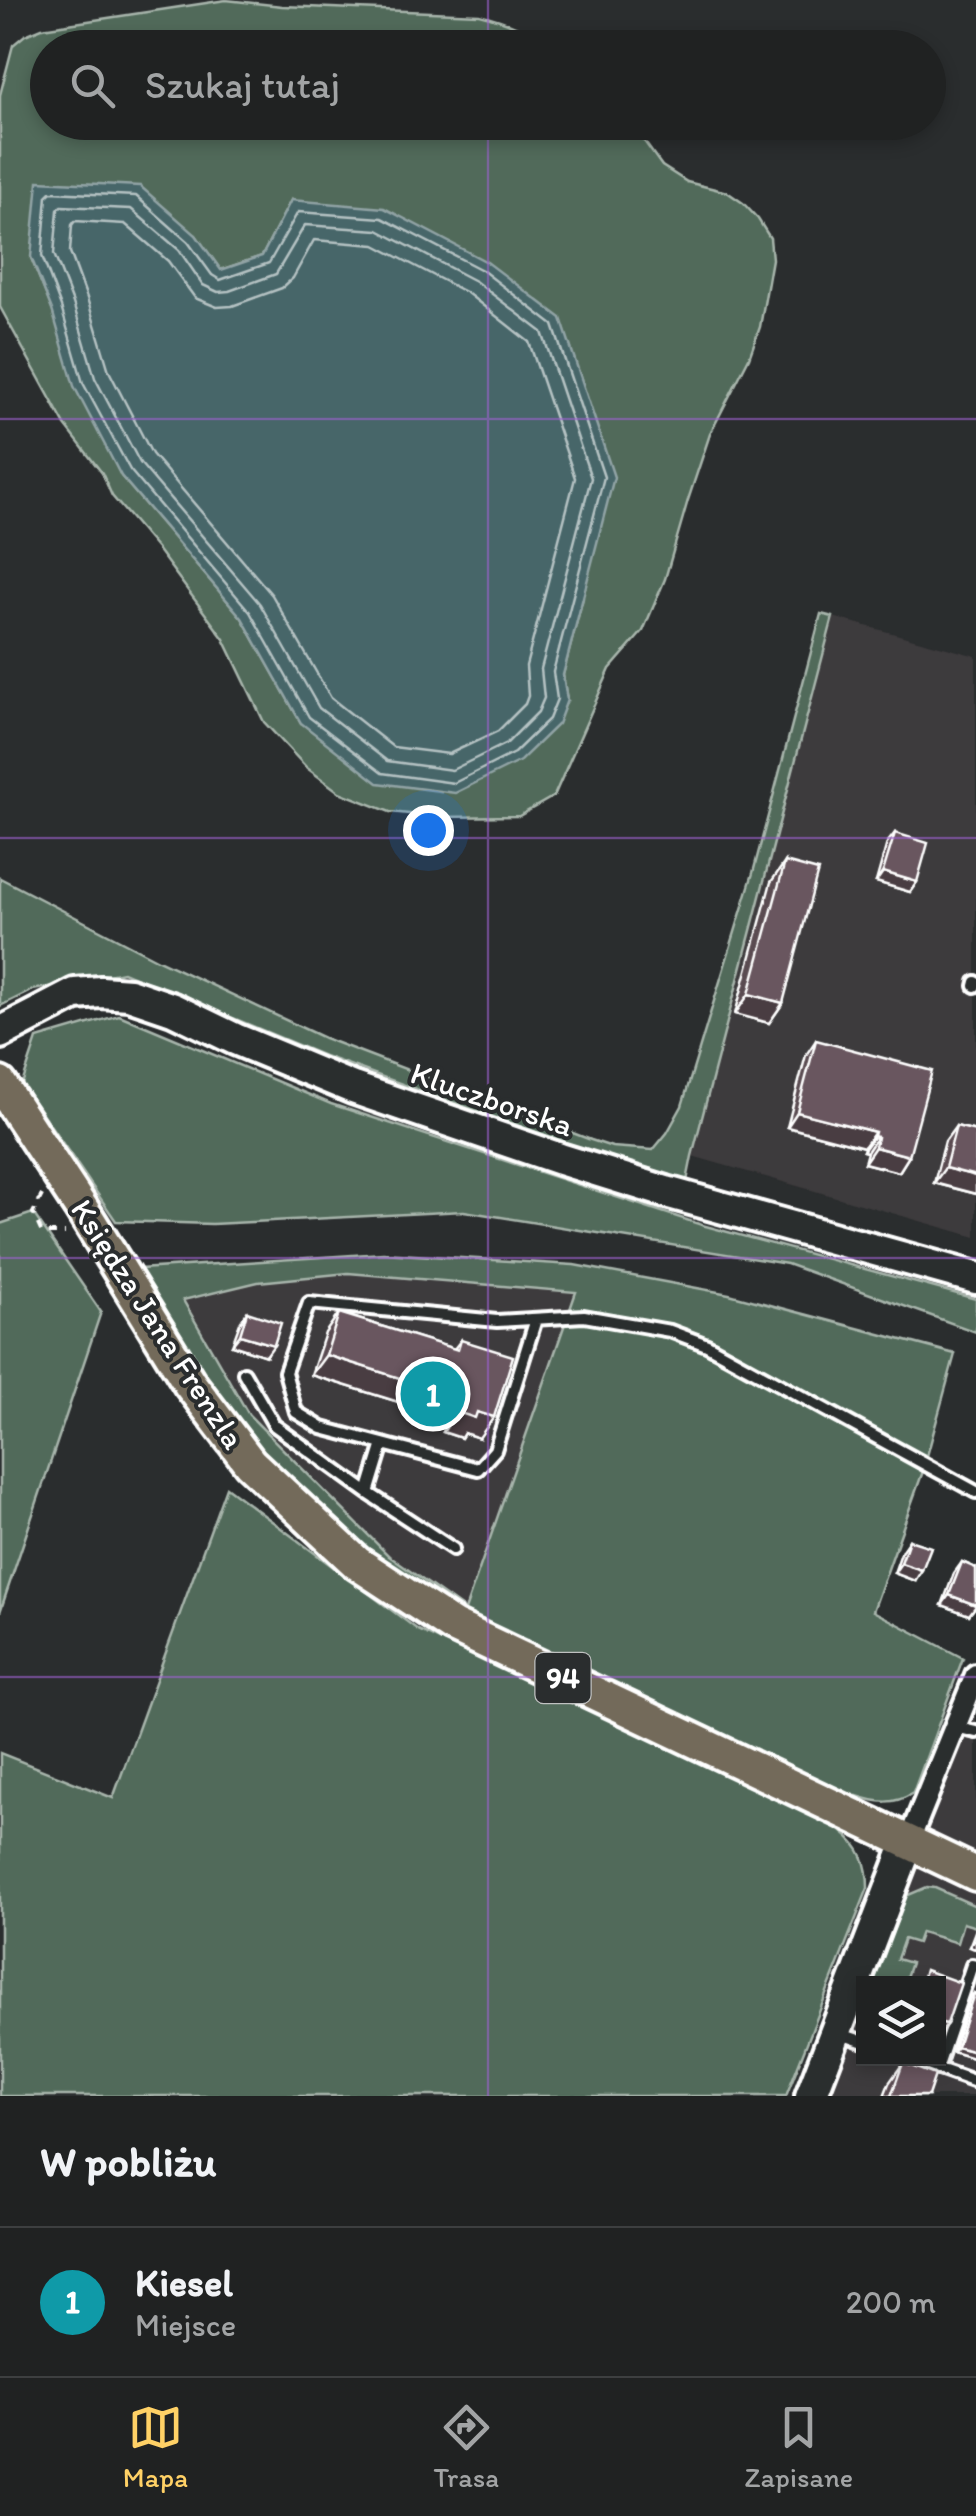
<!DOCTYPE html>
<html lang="pl">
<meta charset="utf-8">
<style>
body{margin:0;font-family:Itim,sans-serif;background:#282a2a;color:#f1f3f6}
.controls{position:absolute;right:30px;bottom:30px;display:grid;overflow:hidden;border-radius:0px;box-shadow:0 5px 15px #0003}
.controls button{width:90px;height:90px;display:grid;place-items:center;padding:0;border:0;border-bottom:2px solid #3d3f40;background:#202222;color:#f1f3f6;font:50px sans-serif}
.you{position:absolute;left:428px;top:830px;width:35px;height:35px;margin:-25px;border:8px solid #fff;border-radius:50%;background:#1a73e8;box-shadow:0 0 0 15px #1a73e833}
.badge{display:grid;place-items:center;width:65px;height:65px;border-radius:50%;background:#ffd166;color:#fff;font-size:32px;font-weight:700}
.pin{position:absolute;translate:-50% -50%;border:5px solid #fff;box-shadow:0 2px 10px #0006}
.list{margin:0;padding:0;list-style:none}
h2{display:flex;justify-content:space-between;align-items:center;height:130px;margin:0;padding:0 40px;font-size:42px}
h2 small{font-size:32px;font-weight:400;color:#a2a4a5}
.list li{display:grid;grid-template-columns:65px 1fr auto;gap:30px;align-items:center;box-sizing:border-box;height:150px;padding:0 40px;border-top:2px solid #3d3f40}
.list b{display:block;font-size:38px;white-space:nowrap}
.list p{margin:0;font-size:32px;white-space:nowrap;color:#a2a4a5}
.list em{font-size:32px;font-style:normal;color:#a2a4a5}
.icon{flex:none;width:55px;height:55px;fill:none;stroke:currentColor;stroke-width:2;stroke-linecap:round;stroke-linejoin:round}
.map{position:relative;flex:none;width:976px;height:2096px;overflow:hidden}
.search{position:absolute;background:#202222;box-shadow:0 5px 15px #0003;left:30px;right:30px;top:30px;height:110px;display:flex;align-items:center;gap:25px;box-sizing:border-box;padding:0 35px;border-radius:55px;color:#a2a4a5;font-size:38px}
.sheet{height:280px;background:#202222}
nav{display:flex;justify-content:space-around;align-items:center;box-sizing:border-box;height:140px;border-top:2px solid #3d3f40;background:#202222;font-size:28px;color:#a2a4a5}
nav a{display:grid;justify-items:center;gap:5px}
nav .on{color:#ffd166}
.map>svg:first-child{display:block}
.built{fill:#3d3a3c}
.green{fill:#516b5a;stroke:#a8b5ac;stroke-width:2.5;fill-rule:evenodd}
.water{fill:#476669;stroke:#91a3a5;stroke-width:2.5}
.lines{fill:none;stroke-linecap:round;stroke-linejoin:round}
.shore{stroke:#b5c2c3;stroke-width:2.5}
.lane-casing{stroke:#fff;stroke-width:18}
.street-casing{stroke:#fff;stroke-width:28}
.secondary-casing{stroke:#fff;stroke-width:38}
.primary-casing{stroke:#fff;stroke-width:40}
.path{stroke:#fff;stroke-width:4;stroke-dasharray:8 8;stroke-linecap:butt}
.lane{stroke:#2a2d2e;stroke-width:10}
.street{stroke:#2a2d2e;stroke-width:20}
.secondary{stroke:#2a2d2e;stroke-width:30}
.primary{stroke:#736b5a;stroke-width:32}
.wall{fill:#5a4b51;stroke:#fff;stroke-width:2.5}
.shaded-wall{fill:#4a3d42;stroke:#fff;stroke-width:2.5}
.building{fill:#69575e;stroke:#fff;stroke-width:2.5}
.grid{fill:none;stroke:#9c61cf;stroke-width:2.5;stroke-opacity:0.55}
.labels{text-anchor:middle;stroke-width:8;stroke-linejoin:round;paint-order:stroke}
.shield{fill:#2a2d2e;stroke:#bfc0c0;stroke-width:2.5}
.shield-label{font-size:30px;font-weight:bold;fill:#fff}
.street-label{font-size:32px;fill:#fff;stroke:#2a2d2e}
</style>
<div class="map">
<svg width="976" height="2096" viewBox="0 0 976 2096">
<rect width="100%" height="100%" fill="#2a2d2e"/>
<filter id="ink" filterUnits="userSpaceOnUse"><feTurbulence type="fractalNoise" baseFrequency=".01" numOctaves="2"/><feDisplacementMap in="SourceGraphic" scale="20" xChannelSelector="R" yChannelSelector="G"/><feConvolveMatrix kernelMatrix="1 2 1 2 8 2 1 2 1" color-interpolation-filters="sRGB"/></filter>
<g filter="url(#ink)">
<path class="built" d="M 833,617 L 976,656 L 976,1237 L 692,1156 Z
M 348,1273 L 577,1292 L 465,1611 L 389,1556 L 249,1415 L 182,1300 L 258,1282 Z
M 976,1701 L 976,2096 L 824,2096 L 863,1994 L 864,2058 L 938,2058 L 938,1984 L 868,1983 Z"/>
<path class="green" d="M 226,0 L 282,6 L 479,14 C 508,21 530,32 555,47 L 48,48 L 48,122 L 631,123 L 662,166 L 687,182 L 727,192 L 743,203 L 758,219 L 770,238 L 772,259 L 760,327 L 749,358 L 710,434 L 688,500 L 665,579 L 643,631 L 610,669 L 554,796 L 519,816 L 438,817 L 390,812 L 339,792 L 307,768 L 264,722 L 224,639 L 157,549 L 112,496 L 102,473 L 65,425 L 0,307 L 0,95 L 13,45 L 25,35 L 42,28 ZM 291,200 L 583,598 L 563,675 L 567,700 L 301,723 L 242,618 L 121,476 L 31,258 L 196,235 L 220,270 L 262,256 Z
M 821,614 L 833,617 L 692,1156 L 686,1186 L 324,1056 L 123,972 L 33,990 L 0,1006 L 0,878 L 160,961 L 324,1038 L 591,1140 L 612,1147 L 653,1150 L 667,1133 L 682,1106 L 753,873 Z
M 119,1015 L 331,1104 L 702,1225 L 976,1299 L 976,1332 L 787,1264 L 464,1211 L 212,1224 L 116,1221 L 22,1084 L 37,1039 Z
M 33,1213 L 101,1312 L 0,1612 L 0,1224 Z
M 383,1253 L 574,1265 L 729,1294 L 955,1354 L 922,1474 L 873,1611 L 963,1658 L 913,1793 C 894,1805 878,1803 857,1796 L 853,1803 L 462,1617 L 378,1565 L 310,1502 L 237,1422 L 156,1308 L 140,1269 ZM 348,1273 L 576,1292 L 465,1610 L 389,1556 L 249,1415 L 183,1300 L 258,1282 Z
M 226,1487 L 418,1630 L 844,1826 L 842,1832 C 862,1847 868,1865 868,1888 L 786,2096 L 0,2096 L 0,1753 L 113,1798 Z
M 927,1887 L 935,1888 L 976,1906 L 976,1927 L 963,1923 L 957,1943 L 921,1932 L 917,1943 L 904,1939 L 897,1959 L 911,1963 L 904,1983 L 873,1983 L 906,1896 Z"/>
<path class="water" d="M 38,181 L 140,186 L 196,235 L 221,270 L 262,256 L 291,200 L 384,208 L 487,262 L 561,318 L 614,477 L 563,675 L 567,700 L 558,724 L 520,761 L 455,793 L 378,783 L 301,723 L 242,618 L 121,476 L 74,386 L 52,310 L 31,257 Z"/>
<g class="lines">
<path class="shore" d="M 51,192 L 136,196 L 188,242 L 212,275 L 220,280 L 269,263 L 298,212 L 382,218 L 482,270 L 553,325 L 604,477 L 553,672 L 557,699 L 549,719 L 514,753 L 454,783 L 382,773 L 309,717 L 250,612 L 130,470 L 83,383 L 61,307 L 42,256 L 47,196 Z
M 61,206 L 131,209 L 179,250 L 203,285 L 218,292 L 229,291 L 276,274 L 305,225 L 378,230 L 475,281 L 542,332 L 591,478 L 541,669 L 544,698 L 538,712 L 507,743 L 452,770 L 387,761 L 319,708 L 260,604 L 140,463 L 95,378 L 73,303 L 54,254 L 58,210 Z
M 75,221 L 125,224 L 168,261 L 195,298 L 217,307 L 232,306 L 282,288 L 293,278 L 314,240 L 375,245 L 467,293 L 529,342 L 575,478 L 526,666 L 528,696 L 525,704 L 498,731 L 449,754 L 393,747 L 331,698 L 272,595 L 152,454 L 109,371 L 87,298 L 70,252 L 72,225 Z"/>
<g class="lane-casing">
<path id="lane" d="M 975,986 L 976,982
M 536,1319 L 495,1450 L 478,1469 L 322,1428 L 296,1412 L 285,1372 L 309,1303 L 497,1321 L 584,1316 L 670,1331 L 707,1345 L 976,1492
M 244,1373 L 274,1425 L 368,1493 L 453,1549
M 368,1493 L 383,1444
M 955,1727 L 976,1732
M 841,2034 L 864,2042
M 908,2058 L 976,2082
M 937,2069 L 972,1965 L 976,1966"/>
</g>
<g class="street-casing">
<path id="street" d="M 908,1843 L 976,1675"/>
</g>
<g class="secondary-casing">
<path id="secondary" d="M 0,1033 L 75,994 L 101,992 L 129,994 L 173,1009 L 235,1039 L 353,1088 L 560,1159 L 666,1192 L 976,1278
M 811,2096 L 908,1843"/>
</g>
<g class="primary-casing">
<path id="primary" d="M 0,1084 L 80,1206 L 190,1384 L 250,1463 L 357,1563 L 453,1626 L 976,1874"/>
</g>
<path class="path" d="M 42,1195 L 33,1213 L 42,1233 L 65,1233"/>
<use href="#lane" class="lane"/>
<use href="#street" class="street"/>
<use href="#secondary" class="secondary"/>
<use href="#primary" class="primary"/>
</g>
<path class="wall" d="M 895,833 L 917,882 L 910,892 L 876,882 L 887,843 Z
M 785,862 L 783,1003 L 769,1023 L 735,1014 L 771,882 Z
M 816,1040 L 909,1156 L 899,1172 L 864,1163 L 867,1152 L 863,1151 L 864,1147 L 787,1127 L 806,1055 Z
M 956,1126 L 976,1131 L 976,1194 L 934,1183 L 945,1141 Z
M 247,1312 L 266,1356 L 232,1345 L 240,1323 Z
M 339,1313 L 454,1349 L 461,1340 L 479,1438 L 464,1433 L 461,1438 L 443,1432 L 445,1427 L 428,1422 L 431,1412 L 311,1375 L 325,1333 Z
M 909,1540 L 915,1581 L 894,1573 L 902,1550 Z
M 962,1562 L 976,1568 L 976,1606 L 969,1615 L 942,1605 L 954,1573 Z
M 976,1929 L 976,1949 L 969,1947 Z
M 974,1993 L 976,1994 L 976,2054 L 973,2058 L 953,2052 L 970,1998 Z
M 903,2063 L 928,2096 L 884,2096 L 889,2083 Z"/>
<path class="shaded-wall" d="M 883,872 L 917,882 L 910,892 L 876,882 Z
M 749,994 L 783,1003 L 769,1023 L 735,1014 Z
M 797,1112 L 875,1132 L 864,1147 L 787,1127 Z
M 874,1136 L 877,1137 L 867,1152 L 863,1151 Z
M 875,1147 L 909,1156 L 899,1172 L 864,1163 Z
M 945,1168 L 976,1176 L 976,1194 L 934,1183 Z
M 240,1335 L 274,1345 L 266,1356 L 232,1345 Z
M 326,1355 L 445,1392 L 431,1412 L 311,1375 Z
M 442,1401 L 459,1406 L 445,1427 L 428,1422 Z
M 457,1412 L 477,1412 L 494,1417 L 479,1438 L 464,1433 L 461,1438 L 443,1432 Z
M 901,1563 L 922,1570 L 915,1581 L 894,1573 Z
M 949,1595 L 976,1605 L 976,1606 L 969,1615 L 942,1605 Z
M 976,1937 L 976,1949 L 969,1947 Z
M 938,2022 L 947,2024 L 939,2035 L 938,2035 Z
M 957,2047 L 976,2052 L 976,2054 L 973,2058 L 953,2052 Z"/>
<path class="building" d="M 895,833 L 928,843 L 917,882 L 883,872 Z
M 785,862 L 818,871 L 783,1003 L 749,994 Z
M 816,1040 L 932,1071 L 909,1156 L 875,1147 L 877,1137 L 874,1136 L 875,1132 L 797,1112 Z
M 956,1126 L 976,1131 L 976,1176 L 945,1168 Z
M 247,1312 L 281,1323 L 274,1345 L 240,1335 Z
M 339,1313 L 458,1350 L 461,1340 L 513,1356 L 494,1417 L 477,1412 L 475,1418 L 457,1412 L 459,1406 L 442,1401 L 445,1392 L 326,1355 Z
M 909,1540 L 931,1547 L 922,1570 L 901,1563 Z
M 962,1562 L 976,1568 L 976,1605 L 949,1595 Z
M 925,1970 L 961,1983 L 947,2024 L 938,2022 L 938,1984 L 921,1984 Z
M 974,1993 L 976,1994 L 976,2052 L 957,2047 Z
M 903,2063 L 935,2075 L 928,2096 L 891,2096 Z"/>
</g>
<path class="grid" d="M 488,0 L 488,48M 488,122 L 488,2096M 0,419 L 976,419M 0,838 L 976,838M 0,1258 L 976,1258M 0,1677 L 976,1677"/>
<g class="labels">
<rect class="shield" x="535.5" y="1653" width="55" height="50" rx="8"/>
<g class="shield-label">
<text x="563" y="1688">94</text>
</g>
<g class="street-label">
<text transform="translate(492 1099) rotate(19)" y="11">Kluczborska</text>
<text transform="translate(158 1324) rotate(57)" y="11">Księdza Jana Frenzla</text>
</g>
</g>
</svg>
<div class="controls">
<button><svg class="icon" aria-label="layers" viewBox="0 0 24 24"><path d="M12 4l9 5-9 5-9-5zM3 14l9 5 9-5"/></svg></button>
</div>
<div class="you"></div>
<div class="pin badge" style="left:433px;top:1394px;background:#0f9aa8">1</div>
<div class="search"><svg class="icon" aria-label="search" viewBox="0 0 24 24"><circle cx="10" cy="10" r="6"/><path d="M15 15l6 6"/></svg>Szukaj tutaj</div>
</div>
<section class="sheet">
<h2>W pobliżu<small></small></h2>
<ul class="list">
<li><span class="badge" style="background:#0f9aa8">1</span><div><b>Kiesel</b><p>Miejsce</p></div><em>200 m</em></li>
</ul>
</section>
<nav>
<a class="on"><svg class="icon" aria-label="map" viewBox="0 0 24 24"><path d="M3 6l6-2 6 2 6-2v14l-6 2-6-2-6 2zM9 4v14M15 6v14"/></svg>Mapa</a>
<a><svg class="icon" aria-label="directions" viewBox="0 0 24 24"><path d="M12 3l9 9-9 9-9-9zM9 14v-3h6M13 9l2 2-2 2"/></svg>Trasa</a>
<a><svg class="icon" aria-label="saved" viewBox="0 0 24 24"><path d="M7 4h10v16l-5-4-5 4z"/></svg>Zapisane</a>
</nav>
